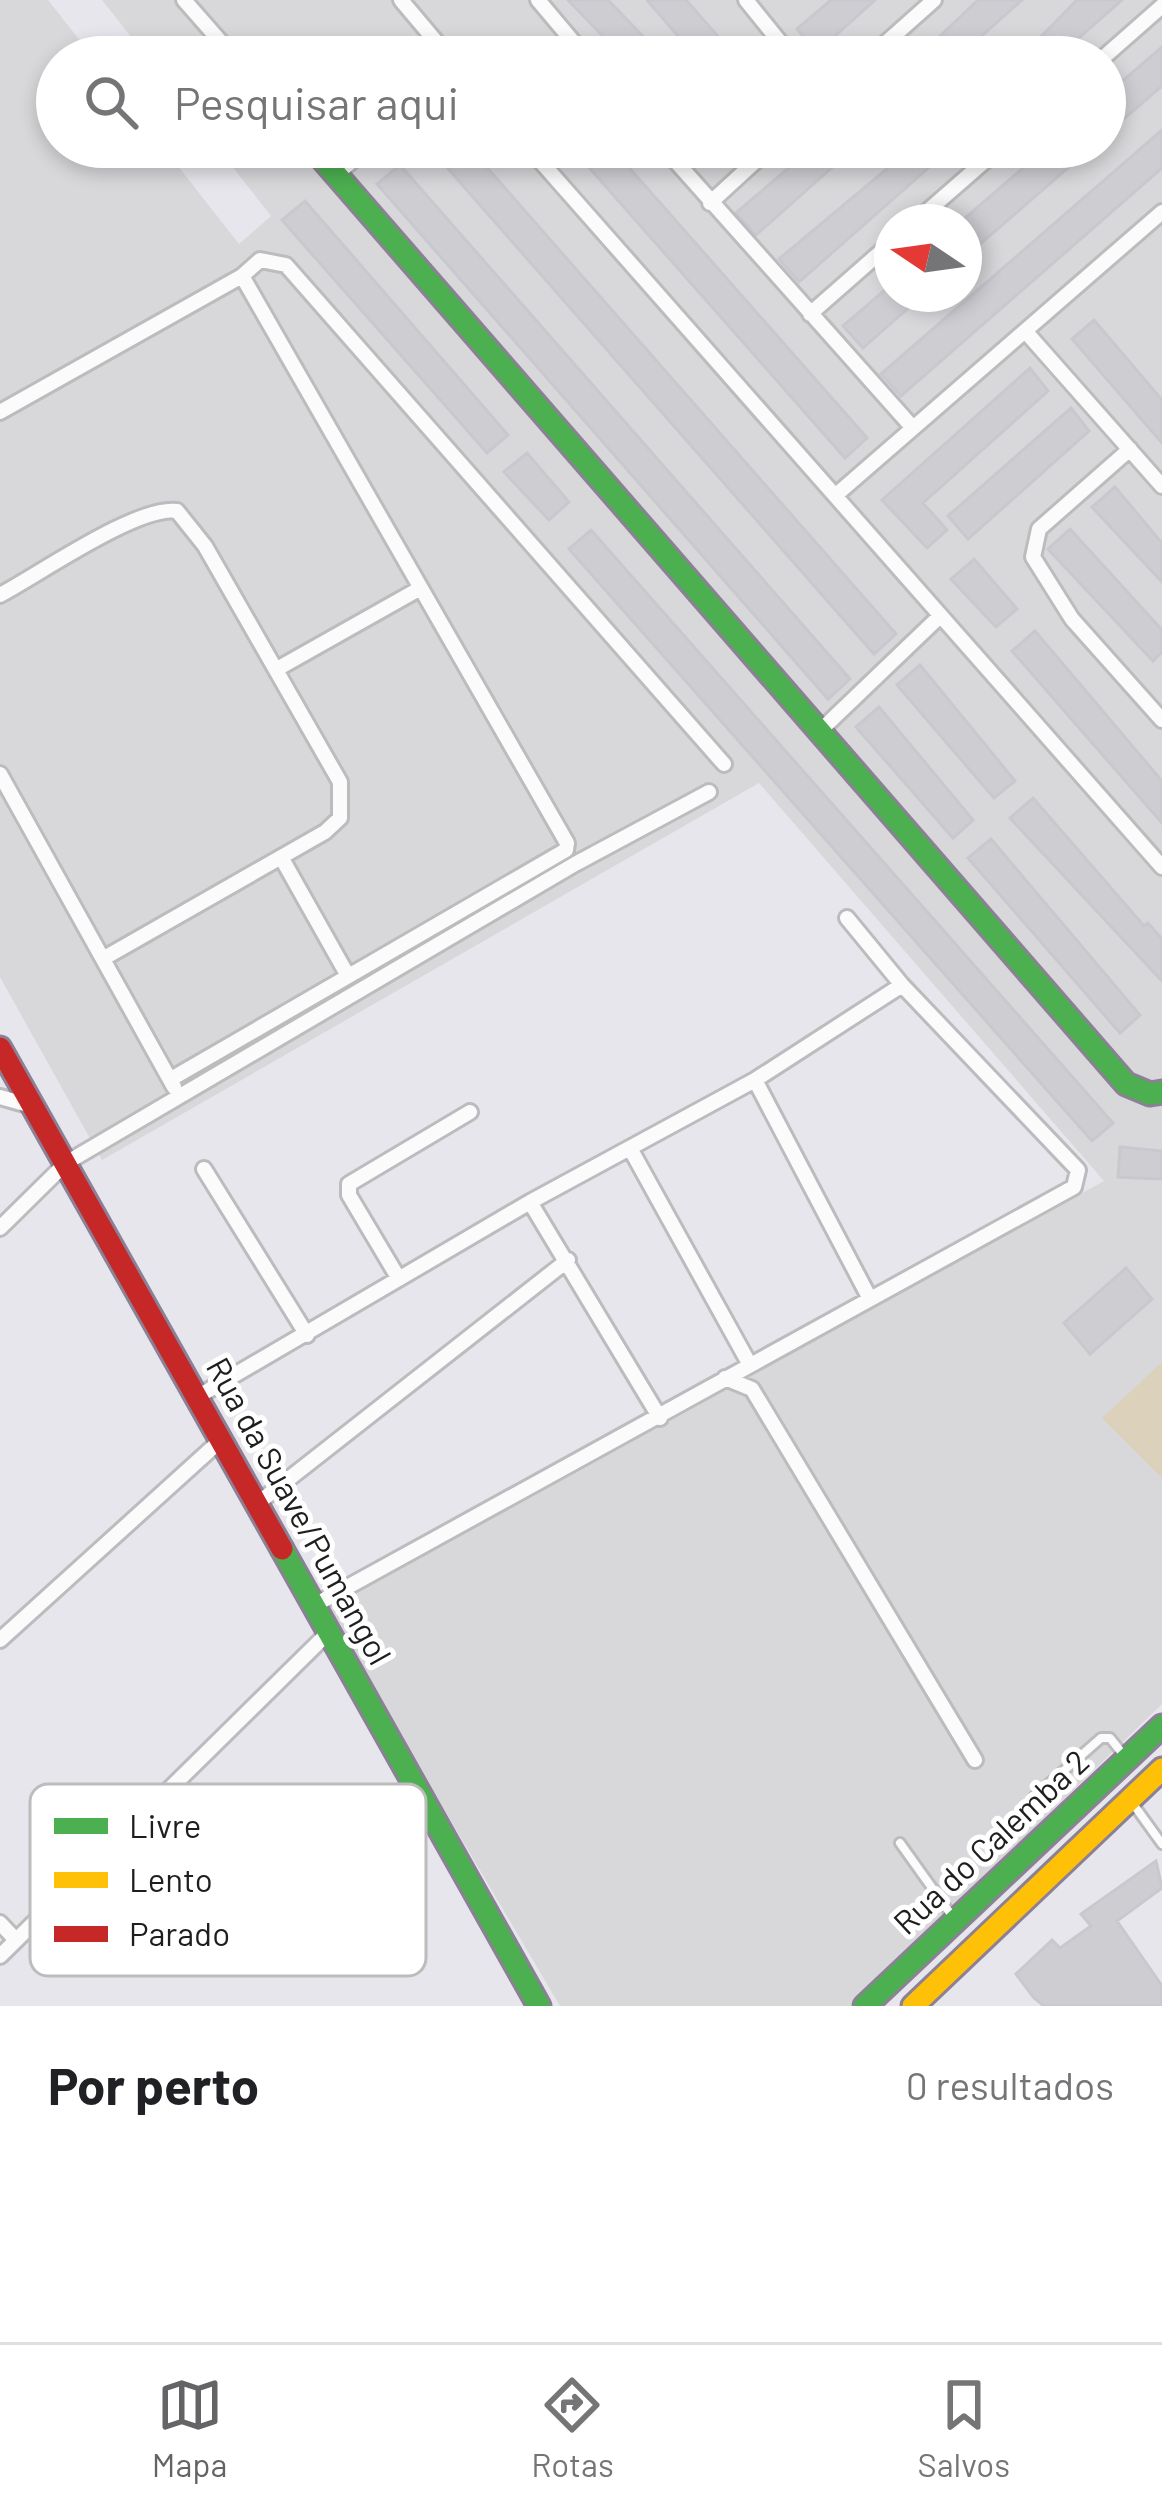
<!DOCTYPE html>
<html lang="pt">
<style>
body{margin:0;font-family:Barlow,sans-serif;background:#f2f2f2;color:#202124}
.compass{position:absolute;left:874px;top:204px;width:108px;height:108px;border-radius:50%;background:#fff;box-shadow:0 6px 18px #0003;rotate:283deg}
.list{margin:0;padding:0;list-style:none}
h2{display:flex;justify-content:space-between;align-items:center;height:156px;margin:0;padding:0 48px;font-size:51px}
h2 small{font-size:39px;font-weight:400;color:#757577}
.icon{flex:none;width:66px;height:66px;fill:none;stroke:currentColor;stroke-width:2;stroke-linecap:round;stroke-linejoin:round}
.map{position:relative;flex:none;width:1162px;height:2006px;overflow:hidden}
.search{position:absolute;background:#fff;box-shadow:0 6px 18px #0003;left:36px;right:36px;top:36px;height:132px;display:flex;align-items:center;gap:30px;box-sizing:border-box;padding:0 42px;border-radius:66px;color:#757577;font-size:45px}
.sheet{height:336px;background:#fff}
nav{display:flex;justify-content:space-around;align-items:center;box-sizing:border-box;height:168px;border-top:3px solid #e0e0e0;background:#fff;font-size:33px;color:#757577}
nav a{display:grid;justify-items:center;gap:6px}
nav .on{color:#646466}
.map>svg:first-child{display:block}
.residential{fill:#d8d8db;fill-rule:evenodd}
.water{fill:#dcd2bc}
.building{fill:#ceced2;stroke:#c8c8cf;stroke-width:3}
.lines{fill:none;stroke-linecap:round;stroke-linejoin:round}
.lane-casing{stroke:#bcbbbe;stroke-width:14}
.street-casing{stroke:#bcbbbe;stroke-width:20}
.fast-casing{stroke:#8b8095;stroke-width:27}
.slow-casing{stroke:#8b8095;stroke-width:27}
.jam-casing{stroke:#8b8095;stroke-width:27}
.lane{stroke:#fbfbfc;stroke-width:8}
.street{stroke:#fbfbfc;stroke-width:14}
.fast{stroke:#4caf50;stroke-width:21}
.slow{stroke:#ffc107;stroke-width:21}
.jam{stroke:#c62828;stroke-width:21}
.labels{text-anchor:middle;stroke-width:10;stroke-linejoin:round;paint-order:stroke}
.street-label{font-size:33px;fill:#1e1e1e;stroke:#fff}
.key{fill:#fff;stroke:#bcbcbc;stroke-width:3}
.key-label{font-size:33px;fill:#1e1e1e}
</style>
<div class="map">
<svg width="1162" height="2006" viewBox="0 0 1162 2006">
<rect width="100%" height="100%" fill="#e7e6ec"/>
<path class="residential" d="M 0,0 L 48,0 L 93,57 L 57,57 L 57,147 L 163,147 L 239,244 L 271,216 L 217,147 L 1105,147 L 1105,57 L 147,57 L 102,0 L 1162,0 L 1162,1704 L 851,2006 L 560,2006 L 326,1609 L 1104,1181 L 759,783 L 102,1160 L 0,977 ZM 892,222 L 964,222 L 964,294 L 892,294 Z"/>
<path class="water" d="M 1162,1362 L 1162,1478 L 1102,1418 Z"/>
<path class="building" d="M 568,0 L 608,0 L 663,57 L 623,57 Z
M 647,0 L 686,0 L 736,57 L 696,57 Z
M 831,0 L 875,0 L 817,52 L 797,29 Z
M 978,0 L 1022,0 L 958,57 L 918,57 Z
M 1077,0 L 1122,0 L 1057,57 L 1021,57 Z
M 1162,47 L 1162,86 L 1105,135 L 1105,96 Z
M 1162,130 L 1162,168 L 901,396 L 881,374 Z
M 429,147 L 469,147 L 896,634 L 874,654 Z
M 571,147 L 611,147 L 867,438 L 845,458 Z
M 813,147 L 855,147 L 756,235 L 736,213 Z
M 913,147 L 952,147 L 799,282 L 779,259 Z
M 1047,147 L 1092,147 L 964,258 L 964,219 Z
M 400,165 L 850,679 L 828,699 L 377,184 Z
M 305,201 L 508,435 L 487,453 L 282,220 Z
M 892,284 L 892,294 L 924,294 L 863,348 L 843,326 Z
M 1094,320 L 1162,400 L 1162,443 L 1072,339 Z
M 1030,368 L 1048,391 L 923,503 L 947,530 L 927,548 L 882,500 Z
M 1071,408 L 1089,431 L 968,539 L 948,516 Z
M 527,453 L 569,502 L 549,520 L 504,472 Z
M 1115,487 L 1162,543 L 1162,582 L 1092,507 Z
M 1070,529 L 1162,630 L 1162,652 L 1153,661 L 1048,549 Z
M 591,530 L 1113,1123 L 1092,1141 L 569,549 Z
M 974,559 L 1017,609 L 996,627 L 951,579 Z
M 1035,631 L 1162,781 L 1162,823 L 1012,651 Z
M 920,665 L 1015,781 L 994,798 L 897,685 Z
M 879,707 L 973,820 L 953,838 L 856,727 Z
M 1033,798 L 1144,926 L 1148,923 L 1162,939 L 1162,981 L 1010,818 Z
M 991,839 L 1140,1015 L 1120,1033 L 968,858 Z
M 1120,1147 L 1162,1151 L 1162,1179 L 1118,1177 Z
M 1126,1268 L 1152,1299 L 1090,1354 L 1064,1323 Z
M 1156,1861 L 1162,1888 L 1117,1921 L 1162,1986 L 1162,2006 L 1044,2006 L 1034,1998 L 1016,1974 L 1052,1940 L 1060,1948 L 1091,1926 L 1081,1914 Z"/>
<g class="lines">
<g class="lane-casing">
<path id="lane" d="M 1034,1797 L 1101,1738 L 1110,1738 L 1126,1758
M 1131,1801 L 1162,1844
M 900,1843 L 955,1920"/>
</g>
<g class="street-casing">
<path id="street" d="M 184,0 L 234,57
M 401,0 L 449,57
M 538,0 L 586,57
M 746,0 L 792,57
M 870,57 L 934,0
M 1104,57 L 1162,6
M 528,147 L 1162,867
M 663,147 L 913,428
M 337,174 L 368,147
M 710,203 L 771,147
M 915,222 L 1001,147
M 810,314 L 892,242
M 1026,332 L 1162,486
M 0,412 L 242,276 L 260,260 L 286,265 L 724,764
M 1130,449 L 1039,529 L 1033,557 L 1072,619 L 1162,720
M 836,495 L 1162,212
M 0,595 C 38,575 138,505 177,511 L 205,546 L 340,782 L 340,818 L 325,832 L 106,957
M 277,669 L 419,589
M 822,729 L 940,616
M 0,774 L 174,1087
M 281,857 L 348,976
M 171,1079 L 566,850 L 567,843 L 242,276
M 755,1080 L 869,1297
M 0,1097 L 32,1106
M 631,1150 L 750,1365
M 204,1169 L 307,1335
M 530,1202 L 660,1418
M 0,1228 L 66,1163 L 575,864 L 709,792
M 399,1279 L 349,1195 L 349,1184 L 470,1112
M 725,1378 L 752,1389 L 975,1760
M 197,1397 L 530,1202 L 755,1080 L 902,985
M 258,1503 L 568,1260
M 313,1606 L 1074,1187 L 1078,1170 L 902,985 L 847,918
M 0,1640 L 221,1440
M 0,1923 L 16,1940
M 0,1956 L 329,1632"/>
</g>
<g class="fast-casing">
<path id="fast" d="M 312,147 L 1126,1084 L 1150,1094 L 1162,1092
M 282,1549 L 539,2006
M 865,2006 L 1162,1726"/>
</g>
<g class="slow-casing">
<path id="slow" d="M 913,2006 L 1162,1769"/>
</g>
<g class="jam-casing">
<path id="jam" d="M 0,1048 L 282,1549"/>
</g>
<use href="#lane" class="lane"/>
<use href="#street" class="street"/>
<use href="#fast" class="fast"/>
<use href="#slow" class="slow"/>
<use href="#jam" class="jam"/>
</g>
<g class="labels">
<g class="street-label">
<text transform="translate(299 1511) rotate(61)" y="12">Rua da Suave/Pumangol</text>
<text transform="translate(991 1842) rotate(-43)" y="12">Rua do Calemba 2</text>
</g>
</g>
<rect x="30" y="1784" width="396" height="192" rx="18" class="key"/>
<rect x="54" y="1818" width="54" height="16" fill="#4caf50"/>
<rect x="54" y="1872" width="54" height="16" fill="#ffc107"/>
<rect x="54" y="1926" width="54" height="16" fill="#c62828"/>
<g class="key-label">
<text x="129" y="1838">Livre</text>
<text x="129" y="1892">Lento</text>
<text x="129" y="1946">Parado</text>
</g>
</svg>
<svg class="compass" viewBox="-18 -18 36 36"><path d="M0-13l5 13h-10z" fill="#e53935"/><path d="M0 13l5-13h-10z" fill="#757577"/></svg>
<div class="search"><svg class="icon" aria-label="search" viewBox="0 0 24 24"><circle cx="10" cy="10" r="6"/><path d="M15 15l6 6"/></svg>Pesquisar aqui</div>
</div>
<section class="sheet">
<h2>Por perto<small>0 resultados</small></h2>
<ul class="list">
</ul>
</section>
<nav>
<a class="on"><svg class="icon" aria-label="map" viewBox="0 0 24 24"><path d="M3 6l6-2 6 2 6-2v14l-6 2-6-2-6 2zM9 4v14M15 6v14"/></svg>Mapa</a>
<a><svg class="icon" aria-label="directions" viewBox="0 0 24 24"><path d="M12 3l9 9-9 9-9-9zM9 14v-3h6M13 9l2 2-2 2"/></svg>Rotas</a>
<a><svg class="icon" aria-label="saved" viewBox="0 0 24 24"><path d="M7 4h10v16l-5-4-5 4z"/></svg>Salvos</a>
</nav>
